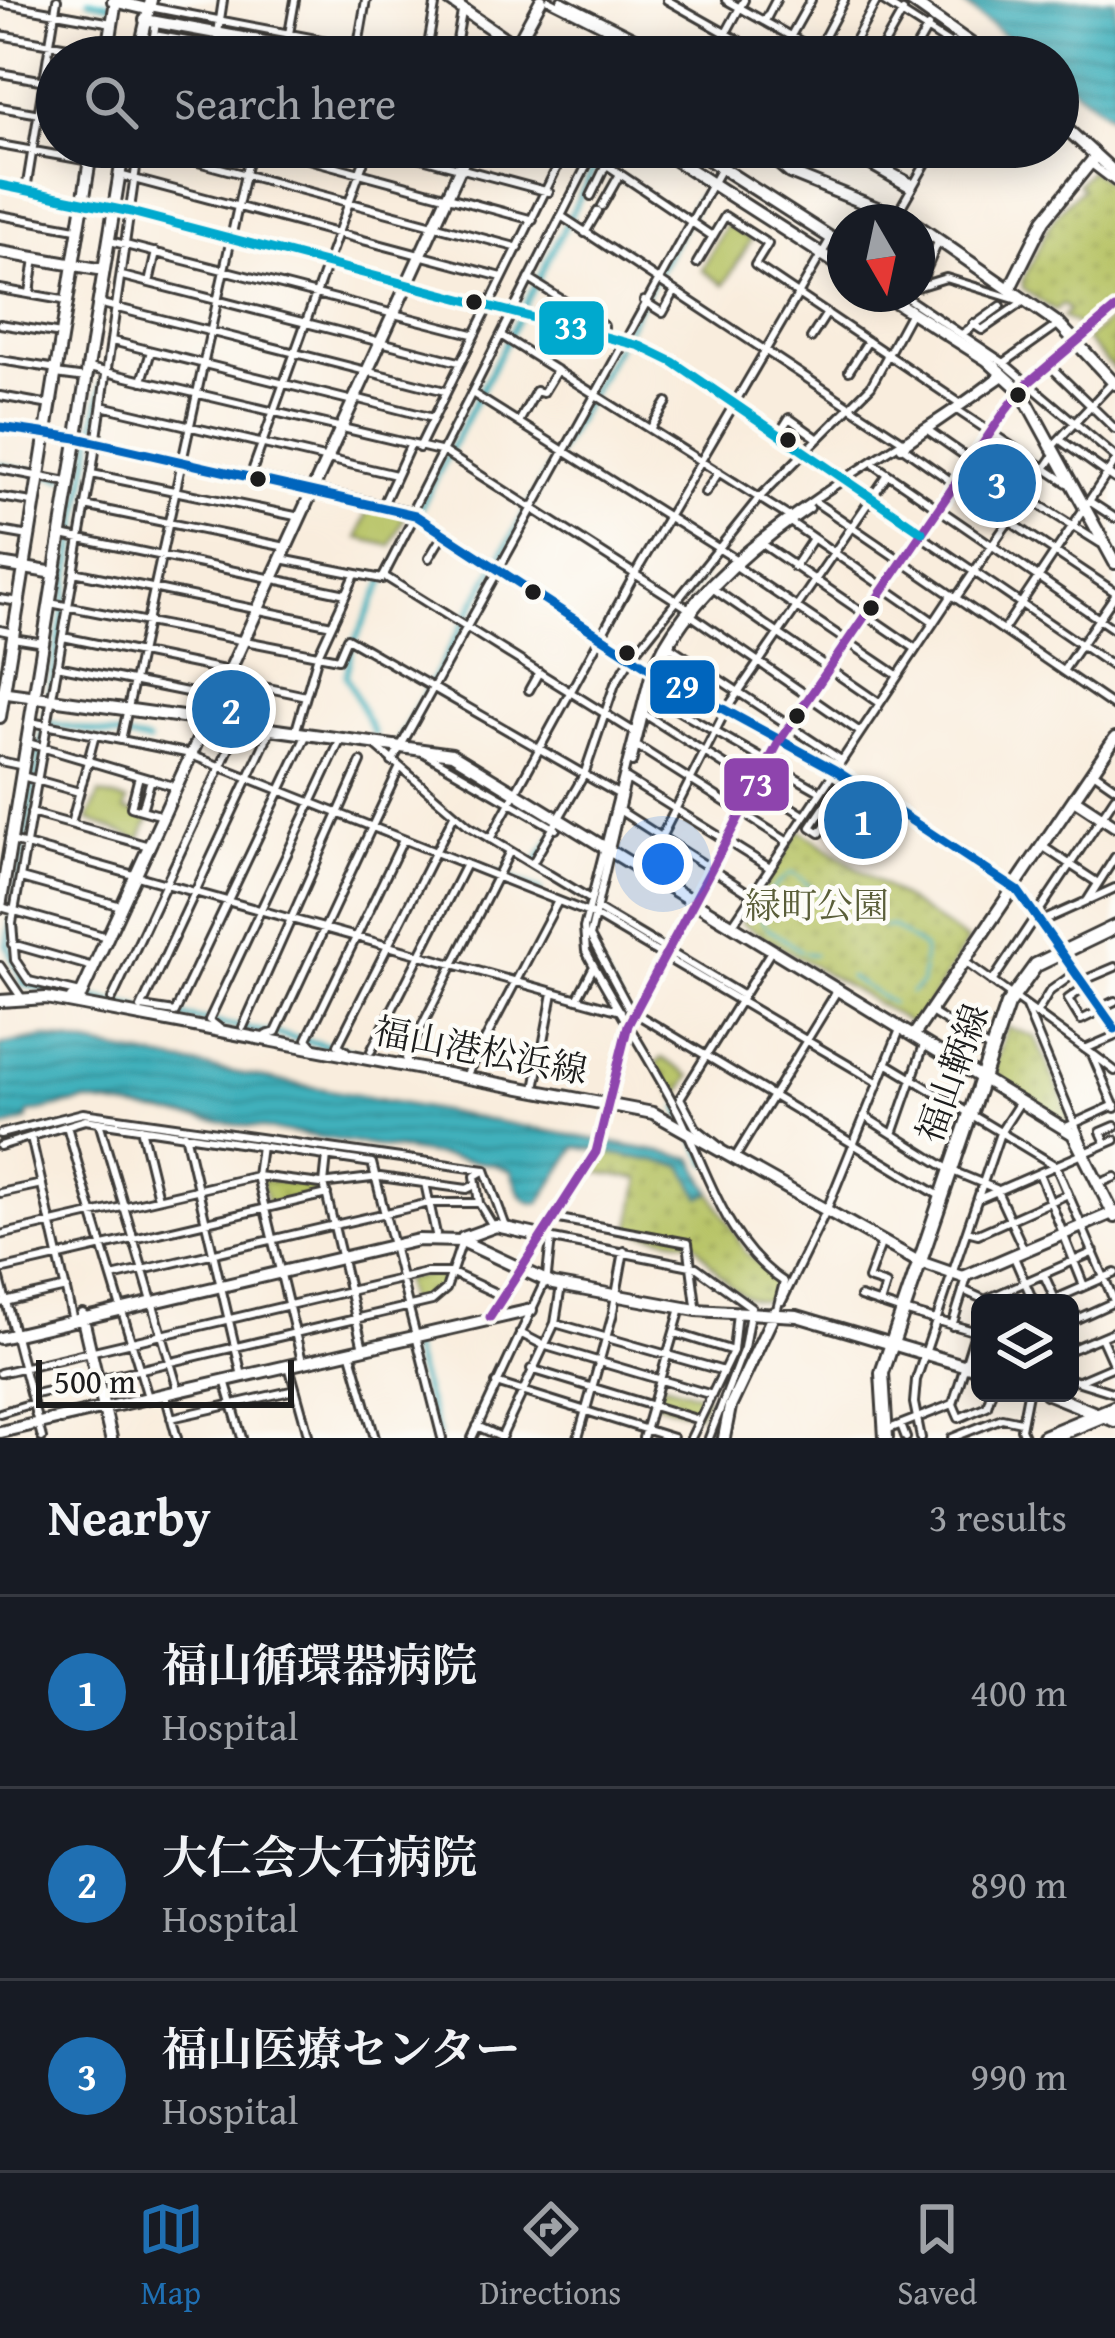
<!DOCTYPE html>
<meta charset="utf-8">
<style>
body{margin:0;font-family:"Gentium Book Plus","Noto Serif JP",serif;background:#242831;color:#f1f3f6}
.controls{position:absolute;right:36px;bottom:36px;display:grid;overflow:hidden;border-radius:18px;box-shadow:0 6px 30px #0003}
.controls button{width:108px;height:108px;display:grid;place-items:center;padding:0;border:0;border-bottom:3px solid #363941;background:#171b24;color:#f1f3f6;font:60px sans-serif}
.compass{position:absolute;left:827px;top:204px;width:108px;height:108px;border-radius:50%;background:#171b24;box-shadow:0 6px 30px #0003;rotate:171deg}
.scale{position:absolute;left:36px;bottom:30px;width:258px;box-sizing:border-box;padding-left:12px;border:6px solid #1c1c1c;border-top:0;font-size:33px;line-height:42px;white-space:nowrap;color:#1c1c1c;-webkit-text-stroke:9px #fdfcf7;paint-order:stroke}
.you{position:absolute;left:663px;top:864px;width:42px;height:42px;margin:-30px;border:9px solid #fff;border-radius:50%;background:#1a73e8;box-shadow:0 0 0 18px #1a73e833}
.badge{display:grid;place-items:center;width:78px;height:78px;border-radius:50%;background:#1f6fb2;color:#fff;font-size:39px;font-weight:700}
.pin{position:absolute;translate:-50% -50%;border:6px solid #fff;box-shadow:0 3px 12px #0006}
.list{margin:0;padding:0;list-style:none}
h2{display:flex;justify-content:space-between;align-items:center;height:156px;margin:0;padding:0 48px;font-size:51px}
h2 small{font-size:39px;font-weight:400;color:#9ea1a6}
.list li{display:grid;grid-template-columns:78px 1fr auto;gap:36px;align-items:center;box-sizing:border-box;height:192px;padding:0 48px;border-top:3px solid #363941}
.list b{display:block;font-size:45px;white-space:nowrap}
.list p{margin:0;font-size:39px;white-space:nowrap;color:#9ea1a6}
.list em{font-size:39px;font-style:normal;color:#9ea1a6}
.icon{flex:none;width:66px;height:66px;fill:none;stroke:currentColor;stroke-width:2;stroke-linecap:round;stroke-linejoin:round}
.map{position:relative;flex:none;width:1115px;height:1438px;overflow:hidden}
.search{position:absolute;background:#171b24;box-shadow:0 6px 30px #0003;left:36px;right:36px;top:36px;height:132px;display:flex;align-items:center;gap:30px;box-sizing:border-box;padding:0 42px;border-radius:66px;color:#9ea1a6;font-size:45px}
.sheet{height:732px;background:#171b24}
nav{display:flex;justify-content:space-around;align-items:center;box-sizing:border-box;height:168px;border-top:3px solid #363941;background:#171b24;font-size:33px;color:#9ea1a6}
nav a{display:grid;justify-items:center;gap:6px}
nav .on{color:#1f6fb2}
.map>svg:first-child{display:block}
.green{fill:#b6c264;stroke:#696f40;stroke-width:3}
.park{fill:url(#park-dots);stroke:#696f40;stroke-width:3}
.water{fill:url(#water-rules);stroke:#2e666c;stroke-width:3}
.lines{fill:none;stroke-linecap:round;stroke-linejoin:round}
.stream{stroke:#40b0bb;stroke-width:3}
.canal{stroke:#40b0bb;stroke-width:6}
.street-casing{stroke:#3d3b39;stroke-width:12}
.secondary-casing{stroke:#3d3b39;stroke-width:16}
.primary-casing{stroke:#3d3b39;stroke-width:18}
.highway-casing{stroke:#3d3b39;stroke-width:21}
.street{stroke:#fff;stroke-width:6}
.secondary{stroke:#fff;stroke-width:10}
.primary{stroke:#fff;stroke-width:12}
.highway{stroke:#fff;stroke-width:15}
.bus-1-casing{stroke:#fdfcf7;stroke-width:18}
.bus-2-casing{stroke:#fdfcf7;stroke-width:18}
.bus-3-casing{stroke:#fdfcf7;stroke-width:18}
.bus-1{stroke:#0065bd;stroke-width:9}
.bus-2{stroke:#8e44ad;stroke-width:9}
.bus-3{stroke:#00a9ce;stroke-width:9}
.bus-dot{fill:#1c1c1c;stroke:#fdfcf7;stroke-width:4.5}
.labels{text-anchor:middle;stroke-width:9;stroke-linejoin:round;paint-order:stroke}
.park-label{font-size:36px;fill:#5a5e39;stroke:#fdfcf7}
.street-label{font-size:36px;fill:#1c1c1c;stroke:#fdfcf7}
.line-badge{stroke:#fdfcf7;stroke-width:4.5}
.badge-label{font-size:33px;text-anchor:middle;font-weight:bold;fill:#fff}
</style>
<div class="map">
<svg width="1115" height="1438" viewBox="0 0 1115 1438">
<defs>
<pattern id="park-dots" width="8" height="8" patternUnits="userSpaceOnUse" patternTransform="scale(3)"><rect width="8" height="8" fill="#b6c264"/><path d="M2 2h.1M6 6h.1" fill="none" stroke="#9ca656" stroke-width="1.8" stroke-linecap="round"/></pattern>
<pattern id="water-rules" width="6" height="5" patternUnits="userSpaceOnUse" patternTransform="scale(3)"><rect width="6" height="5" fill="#40b0bb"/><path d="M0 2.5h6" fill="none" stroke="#358e97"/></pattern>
</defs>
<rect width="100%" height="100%" fill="#fdfcf7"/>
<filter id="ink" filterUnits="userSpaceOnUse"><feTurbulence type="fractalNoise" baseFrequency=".00833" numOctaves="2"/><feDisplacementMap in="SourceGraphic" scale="24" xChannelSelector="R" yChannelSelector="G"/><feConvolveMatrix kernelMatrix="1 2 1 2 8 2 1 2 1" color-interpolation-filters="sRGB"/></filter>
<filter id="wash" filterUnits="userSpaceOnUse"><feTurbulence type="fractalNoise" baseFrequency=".004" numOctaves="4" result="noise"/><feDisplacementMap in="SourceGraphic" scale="48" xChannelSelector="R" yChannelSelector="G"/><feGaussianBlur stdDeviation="2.7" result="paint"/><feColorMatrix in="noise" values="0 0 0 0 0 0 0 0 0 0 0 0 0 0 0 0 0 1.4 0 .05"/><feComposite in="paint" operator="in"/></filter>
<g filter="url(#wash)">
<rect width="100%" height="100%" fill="#f9eddd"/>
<path class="green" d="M 726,224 L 751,240 L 724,285 L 702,270 Z
M 377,509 L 405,516 L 391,546 L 358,538 L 367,512 Z
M 99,794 L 127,801 L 125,810 L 150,816 L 140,840 L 88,820 Z"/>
<path class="park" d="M 1090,170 L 1115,187 L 1115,299 L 1083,328 L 1062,317 L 1069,310 L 1062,304 L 1055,311 L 1023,289 L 1022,281 C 1048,237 1039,225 1083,188 L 1078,184 Z
M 1115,314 L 1115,371 L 1086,340 Z
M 800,830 L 968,941 L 915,1026 L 741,923 Z
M 1007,1027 L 1035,1037 L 1072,1119 L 1066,1122 L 992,1077 Z
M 662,1058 L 691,1076 L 677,1099 L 656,1063 Z
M 602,1151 L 683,1166 L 701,1198 L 711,1192 L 746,1253 L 780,1281 L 772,1299 C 740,1310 712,1264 695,1243 L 630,1231 L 640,1179 L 591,1171 Z
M 261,1179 L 320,1187 L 322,1192 L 268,1205 Z
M 432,1274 L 448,1275 L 441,1291 L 408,1304 L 403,1280 Z
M 662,1383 L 708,1397 L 697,1415 L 656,1403 Z"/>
<path class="water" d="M 958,0 L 1115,0 L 1115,120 L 1058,76 L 1058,57 L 1033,57 Z
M 45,1037 L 693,1158 L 711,1192 L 701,1198 L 683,1166 L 576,1147 L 540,1203 C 520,1205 517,1188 511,1171 L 492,1164 L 85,1101 L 29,1113 L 27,1120 L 0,1129 L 0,1045 Z"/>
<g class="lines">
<path class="stream" d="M 791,873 L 797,876
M 786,876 L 788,875
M 800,878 L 813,890
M 817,892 L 825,898
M 828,900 L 843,905
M 764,925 L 760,915 L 770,892 L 783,879
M 883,927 L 893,926 L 907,937
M 767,928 L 801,951
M 910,939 L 924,948 L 923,965
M 805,953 L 814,955
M 849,977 L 892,1003
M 911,993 L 922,983 L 923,969
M 726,1373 L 739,1349 L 740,1328
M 703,1438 L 720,1391"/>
<path class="canal" d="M 89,0 L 112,5
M 269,53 L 290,57
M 523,309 L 605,147
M 625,332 L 699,197
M 0,465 L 63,478
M 418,513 L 518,319
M 681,601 L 701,575
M 355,640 L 385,579
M 353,643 L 346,676 L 374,734
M 49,723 L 148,742
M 400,738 L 617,346
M 535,863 L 560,826
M 497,873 L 541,891
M 587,946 L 631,1023
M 75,995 L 24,984 L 7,945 L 102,383
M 83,996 L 140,1008
M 169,1014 L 207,1021
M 212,1022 L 269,1033
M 277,1034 L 360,1053
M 679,1108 L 708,1163
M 409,1341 L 438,1435"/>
</g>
</g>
<g filter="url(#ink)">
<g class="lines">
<g class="street-casing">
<path id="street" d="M 549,0 L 663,57
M 561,0 L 675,57
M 667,0 L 768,57
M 726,0 L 828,57
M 881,0 L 970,57
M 0,3 L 112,23
M 150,7 L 410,57
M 765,21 L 776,0
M 218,33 L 223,0
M 726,33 L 744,0
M 0,35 L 125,57
M 154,35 L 275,57
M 287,45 L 295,0
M 817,51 L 844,0
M 151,57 L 156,22
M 356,57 L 366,0
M 426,57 L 436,0
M 454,57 L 462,12
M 499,57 L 503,37
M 601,57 L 613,34
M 779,57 L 811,0
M 846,57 L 877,0
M 877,57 L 903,11
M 911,57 L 928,27
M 945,57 L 953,42
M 0,73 L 57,83
M 0,107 L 57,117
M 0,145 L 90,161
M 142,147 L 519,248
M 264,147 L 533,220
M 381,147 L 549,192
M 502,147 L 560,163
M 596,147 L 411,513 L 655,672 L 835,770 L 1018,891 L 1115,1029
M 837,147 L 911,189
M 846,147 L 914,184
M 592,155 L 712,236
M 1090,163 L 1115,182
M 119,175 L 502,277
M 26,190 L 57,0
M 591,196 L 606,165
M 602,206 L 620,174
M 897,214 L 934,149 L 930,147
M 0,215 L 76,229
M 561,216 L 904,442
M 585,233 L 598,211
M 110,241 L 472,334
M 697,263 L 725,216 L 768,244 L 755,265 L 958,402
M 122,276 L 459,362
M 529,279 L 604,326 L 604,335
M 921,282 L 938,242
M 149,283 L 156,252
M 917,287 L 946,278 L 1021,301
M 0,289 L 68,301
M 30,293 L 35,258
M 901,294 L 1004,363 L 1115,457
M 644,301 L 663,313 L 675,291
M 98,303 L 445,391
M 0,324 L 61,334
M 973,324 L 982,330 L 1024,301
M 962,334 L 1001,306
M 502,336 L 791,518
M 811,338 L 827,313
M 112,341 L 353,401
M 0,360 L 57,369
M 1004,363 L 1059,324
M 1051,367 L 1115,429
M 89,368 L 444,452 L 694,612
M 849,371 L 868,341
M 56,374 L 86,378
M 142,381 L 151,351
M 472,393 L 737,560
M 0,396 L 50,405
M 355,398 L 433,418
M 102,406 L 396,475
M 957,410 L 1067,483
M 519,422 L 536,391 L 543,393 L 557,370
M 650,429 L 667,402
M 929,431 L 971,460
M 779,434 L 789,418 L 817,438
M 1063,442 L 1115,479
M 1052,447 L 1113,382
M 419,448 L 567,147
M 901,448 L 1002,378
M 904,448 L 955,484
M 875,465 L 1115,630
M 0,469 L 67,482
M 92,474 L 300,517
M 250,477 L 369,147
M 705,493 L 719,472
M 1025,496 L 1100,543
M 0,497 L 32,502
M 1089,501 L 1115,518
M 817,503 L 1115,707
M 85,506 L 286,547
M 382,507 L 410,446
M 1009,521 L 1115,592
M 790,522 L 934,622
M 0,531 L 29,536
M 61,535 L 346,594
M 920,535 L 1115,668
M 761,543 L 916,649
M 429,558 L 444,533
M 281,559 L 382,579 L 415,515
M 736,566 L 897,675
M 794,567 L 812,540
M 74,572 L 332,625
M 384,576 L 636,733
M 715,590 L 879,703
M 956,598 L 1053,457
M 0,599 L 19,602
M 50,603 L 338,659 L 347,638 L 618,794
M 692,616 L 860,732
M 1004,629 L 1115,462
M 0,630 L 14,633
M 63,637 L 229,671
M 13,638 L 44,643
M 669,646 L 841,760
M 57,666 L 217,698
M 1063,671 L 1115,595
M 654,676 C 683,606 749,550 810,508
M 226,679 L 306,696
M 529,690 L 539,672
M 649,694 L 821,792
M 646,715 L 805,816
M 31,722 L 186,753 L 594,915 L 877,1082
M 296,730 L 318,655 L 355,575
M 121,740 L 251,147
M 28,743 L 176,787
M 637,746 L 788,842
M 377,747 L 469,826 L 590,899
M 424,753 L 556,829
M 0,761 L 24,766
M 392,762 L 721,168
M 632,763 L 649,694
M 1092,771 L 1115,787
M 22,776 L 79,792
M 139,776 L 131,807 L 163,816
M 845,776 L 811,827 L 820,833 L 854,782
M 627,779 L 770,868
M 626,781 L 590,936 L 633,1016
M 142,810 L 151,779
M 619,810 L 752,895
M 31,813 L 149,846
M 71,824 L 95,735
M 490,839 L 635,574 L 831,238
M 12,841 L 621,1011
M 1042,846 L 1098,883
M 532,864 L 584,775 L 615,684 L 632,657 L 759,498 L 871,386 L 911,312
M 645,869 L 726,710 L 888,474
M 21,878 L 121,906
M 1091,899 L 1115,888
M 1,907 L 107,937
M 596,908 L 742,995
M 1040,922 L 1087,901 L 1115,857
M 733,924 L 952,595
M 12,944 L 93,967
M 965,962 L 1092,1054 L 1115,1108
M 0,966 L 21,997
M 1082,981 L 1115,967
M 992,982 L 1115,797
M 1085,987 L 1068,999 L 1081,1020 L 1101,1010
M 81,993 L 29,981 L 15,960 L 12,923 L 93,465 L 139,147
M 112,999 L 240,725
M 577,999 L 594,966
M 142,1007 L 175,1012 L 306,736
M 1026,1007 L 1085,1149
M 141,1008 L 272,727
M 1100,1008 L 1115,1001
M 931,1012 L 991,1050
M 635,1013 L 940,1196
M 1036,1014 L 1050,991 L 1075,973
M 218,1027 L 209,1020 L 341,739
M 243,1027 L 361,762
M 266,1035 L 276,1032 L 399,769
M 312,1045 L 307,1039 L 403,840
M 1085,1049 L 1115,1036
M 346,1051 L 338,1045 L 454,815
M 371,1051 L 466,864
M 1094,1055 L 1115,1071
M 408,1063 L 406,1058 L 510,851
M 886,1063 L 1056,1166 L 1115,1303
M 465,1078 L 558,901
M 535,1089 L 553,993
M 864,1116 L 950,1170 L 996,1189 L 1024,1250
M 99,1122 L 178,1389
M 67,1126 L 84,1186
M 141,1128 L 158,1198
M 1064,1128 L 1115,1105
M 0,1134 L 83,1113 L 485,1170 L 506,1227
M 185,1134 L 242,1376
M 893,1134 L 925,1042
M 31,1137 L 72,1317
M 1106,1143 L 1101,1132 L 1115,1126
M 0,1146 L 85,1120 L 372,1163 L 442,1438
M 261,1146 L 257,1176 L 302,1361
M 720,1147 L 696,1128 L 680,1098 L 771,951
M 327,1156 L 324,1184 L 363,1348
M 736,1156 L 837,991
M 485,1170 L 475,1176 L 479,1203 L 493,1226
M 1039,1173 L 1084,1286
M 425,1183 L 436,1234
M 1100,1183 L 1115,1177
M 85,1189 L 148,1397
M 0,1193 L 42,1184
M 981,1198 L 1115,1140
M 554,1218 L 688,1243 L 696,1305
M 967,1231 L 978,1234 L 1068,1194
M 0,1235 L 257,1176 L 321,1184 L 380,1177 L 467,1189 L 475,1185
M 553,1239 L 696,1267 L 751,1307
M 1014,1257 L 1034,1303
M 0,1270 L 327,1194
M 1044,1275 L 1055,1299
M 547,1276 L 551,1238
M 112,1277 L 429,1203 L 479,1203
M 0,1279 L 42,1438
M 963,1290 L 985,1300 L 1094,1252
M 860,1297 L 899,1310
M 782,1301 L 827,1209 L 901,1027
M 0,1303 L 66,1288
M 1046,1303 L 1115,1273
M 880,1304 L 886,1285 L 868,1279 L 882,1241
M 777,1309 L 784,1282 C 725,1243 708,1172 678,1112 C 649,1057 615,1006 586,951 L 584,928 L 649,676 C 694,546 896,458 999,375
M 904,1311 L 977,1332
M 1070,1322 L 1114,1302
M 555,1323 L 720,1370
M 952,1326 L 967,1278
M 520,1333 L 543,1345 L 712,1395
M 675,1333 L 733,1351
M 980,1334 L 975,1333 L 953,1404 L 959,1418 L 987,1406 L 991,1393
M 1101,1337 L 1114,1366
M 1070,1350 L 1115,1331
M 350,1351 L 375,1438
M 289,1366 L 309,1438
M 531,1369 L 696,1419
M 0,1373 L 426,1273 L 452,1273 L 502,1296
M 1070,1379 L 1115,1393
M 225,1380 L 242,1438
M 1079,1381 L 1114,1366
M 496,1383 L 673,1438
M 165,1394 L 177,1438
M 31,1395 L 432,1301 L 446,1289 L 462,1241
M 0,1413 L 33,1403
M 171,1418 L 295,1390
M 901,1425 L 906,1438
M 477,1426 L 501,1437
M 884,1431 L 953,1404
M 472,1438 L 545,1281
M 501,1438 L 555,1323 L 561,1286
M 578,1438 L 612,1317 L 624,1251
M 643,1438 L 681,1308
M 691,1438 L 733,1351 L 737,1312
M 709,1438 L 744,1348 L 750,1313
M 921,1438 L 914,1403 L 916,1380 L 1000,1133 L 1020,1102
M 952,1438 L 1002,1418 L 1021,1422
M 1025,1438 L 1021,1429 L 1028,1393"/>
</g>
<g class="secondary-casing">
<path id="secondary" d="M 449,0 L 532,57
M 909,0 L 990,57
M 113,1 L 147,9
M 145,20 L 347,57
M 516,46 L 541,0
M 107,57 L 116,0
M 138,57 L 151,0
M 1058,121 L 1115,173
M 655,147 L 845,269
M 689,147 L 845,247
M 759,147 L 790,173 L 912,222
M 0,185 L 131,212 L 640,346 L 673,362 L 922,532
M 917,225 L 1059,324 L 1115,384
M 0,252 L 104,270
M 1010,288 L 1044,220 L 1095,157
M 883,294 L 987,360 L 1021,391 L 1115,563
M 0,427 L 77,438 L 411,513
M 0,564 L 55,573
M 0,692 L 452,754 L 1073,1134 L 1115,1217
M 0,717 L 92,147
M 1074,799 L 1115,826
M 0,907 L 124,147
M 72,998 L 79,999 L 470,147
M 0,1001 L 46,998 L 653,1113 L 917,1261 L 963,1277 L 1115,1212
M 914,1035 L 1115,738
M 463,1238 L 496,1226 L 541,1236
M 82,1315 L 111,1438
M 490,1317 L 596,1152 L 628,1025 L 780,740 L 1006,410 L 1028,383 L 1115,309
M 0,1338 L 418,1240 L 462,1241 L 553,1284 L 696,1310 L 797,1316 L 980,1370
M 1046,1393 L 1115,1421
M 0,1432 L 531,1310
M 724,1438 L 730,1407 L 775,1312"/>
</g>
<g class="primary-casing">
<path id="primary" d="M 886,1438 L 882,1373 L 1007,1005 L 1036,965 L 1115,927"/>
</g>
<g class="highway-casing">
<path id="highway" d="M 1045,1438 L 1115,1409"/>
</g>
<use href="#street" class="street"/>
<use href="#secondary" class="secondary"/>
<use href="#primary" class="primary"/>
<use href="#highway" class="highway"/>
<g class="bus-1-casing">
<path id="bus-1" d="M 0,427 L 77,438 L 415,515 L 655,672 L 835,770 L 1018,891 L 1115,1029"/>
</g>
<g class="bus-2-casing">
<path id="bus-2" d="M 490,1317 L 596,1152 L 628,1025 L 780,740 L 1006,410 L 1028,383 L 1115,309"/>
</g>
<g class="bus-3-casing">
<path id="bus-3" d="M 0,185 L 131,212 L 640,346 L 673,362 L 922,532"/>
</g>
<use href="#bus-1" class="bus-1"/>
<use href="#bus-2" class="bus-2"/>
<use href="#bus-3" class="bus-3"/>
</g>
</g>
<g class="bus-dot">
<circle cx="474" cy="302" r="10"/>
<circle cx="1018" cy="395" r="10"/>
<circle cx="788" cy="440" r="10"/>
<circle cx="258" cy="479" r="10"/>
<circle cx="533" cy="592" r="10"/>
<circle cx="871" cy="608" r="10"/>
<circle cx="627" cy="653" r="10"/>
<circle cx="797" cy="716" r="10"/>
</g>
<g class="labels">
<g class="park-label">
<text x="817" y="918">緑町公園</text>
</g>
<g class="street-label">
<text transform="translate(481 1050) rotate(11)" y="13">福山港松浜線</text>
<text transform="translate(952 1073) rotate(-70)" y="13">福山鞆線</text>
</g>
</g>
<g class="line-badge">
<rect x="537" y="299" width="69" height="58" rx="12" fill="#00a9ce"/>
<rect x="648" y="658" width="69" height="58" rx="12" fill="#0065bd"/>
<rect x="722" y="756" width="69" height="57" rx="12" fill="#8e44ad"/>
</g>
<g class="badge-label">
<text x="571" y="339">33</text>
<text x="682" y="698">29</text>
<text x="756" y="796">73</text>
</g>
</svg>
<div class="controls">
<button><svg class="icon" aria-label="layers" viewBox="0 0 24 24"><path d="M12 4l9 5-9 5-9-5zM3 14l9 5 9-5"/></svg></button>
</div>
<svg class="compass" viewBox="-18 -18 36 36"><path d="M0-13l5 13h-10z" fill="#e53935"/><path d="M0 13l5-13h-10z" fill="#9ea1a6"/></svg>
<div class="scale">500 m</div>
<div class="you"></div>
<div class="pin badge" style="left:863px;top:820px">1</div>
<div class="pin badge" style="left:231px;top:709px">2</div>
<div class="pin badge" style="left:997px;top:483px">3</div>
<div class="search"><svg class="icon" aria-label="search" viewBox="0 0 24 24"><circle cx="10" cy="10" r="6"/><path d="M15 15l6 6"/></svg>Search here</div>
</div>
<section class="sheet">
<h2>Nearby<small>3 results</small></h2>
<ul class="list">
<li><span class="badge">1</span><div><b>福山循環器病院</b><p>Hospital</p></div><em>400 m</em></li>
<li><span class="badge">2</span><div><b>大仁会大石病院</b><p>Hospital</p></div><em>890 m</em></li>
<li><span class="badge">3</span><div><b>福山医療センター</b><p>Hospital</p></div><em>990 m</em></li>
</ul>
</section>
<nav>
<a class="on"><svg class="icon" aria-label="map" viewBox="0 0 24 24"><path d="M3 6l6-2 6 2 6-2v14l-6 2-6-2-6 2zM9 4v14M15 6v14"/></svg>Map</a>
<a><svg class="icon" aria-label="directions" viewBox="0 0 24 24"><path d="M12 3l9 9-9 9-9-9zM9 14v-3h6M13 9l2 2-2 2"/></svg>Directions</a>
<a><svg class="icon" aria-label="saved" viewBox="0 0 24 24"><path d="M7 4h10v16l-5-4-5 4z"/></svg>Saved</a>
</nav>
